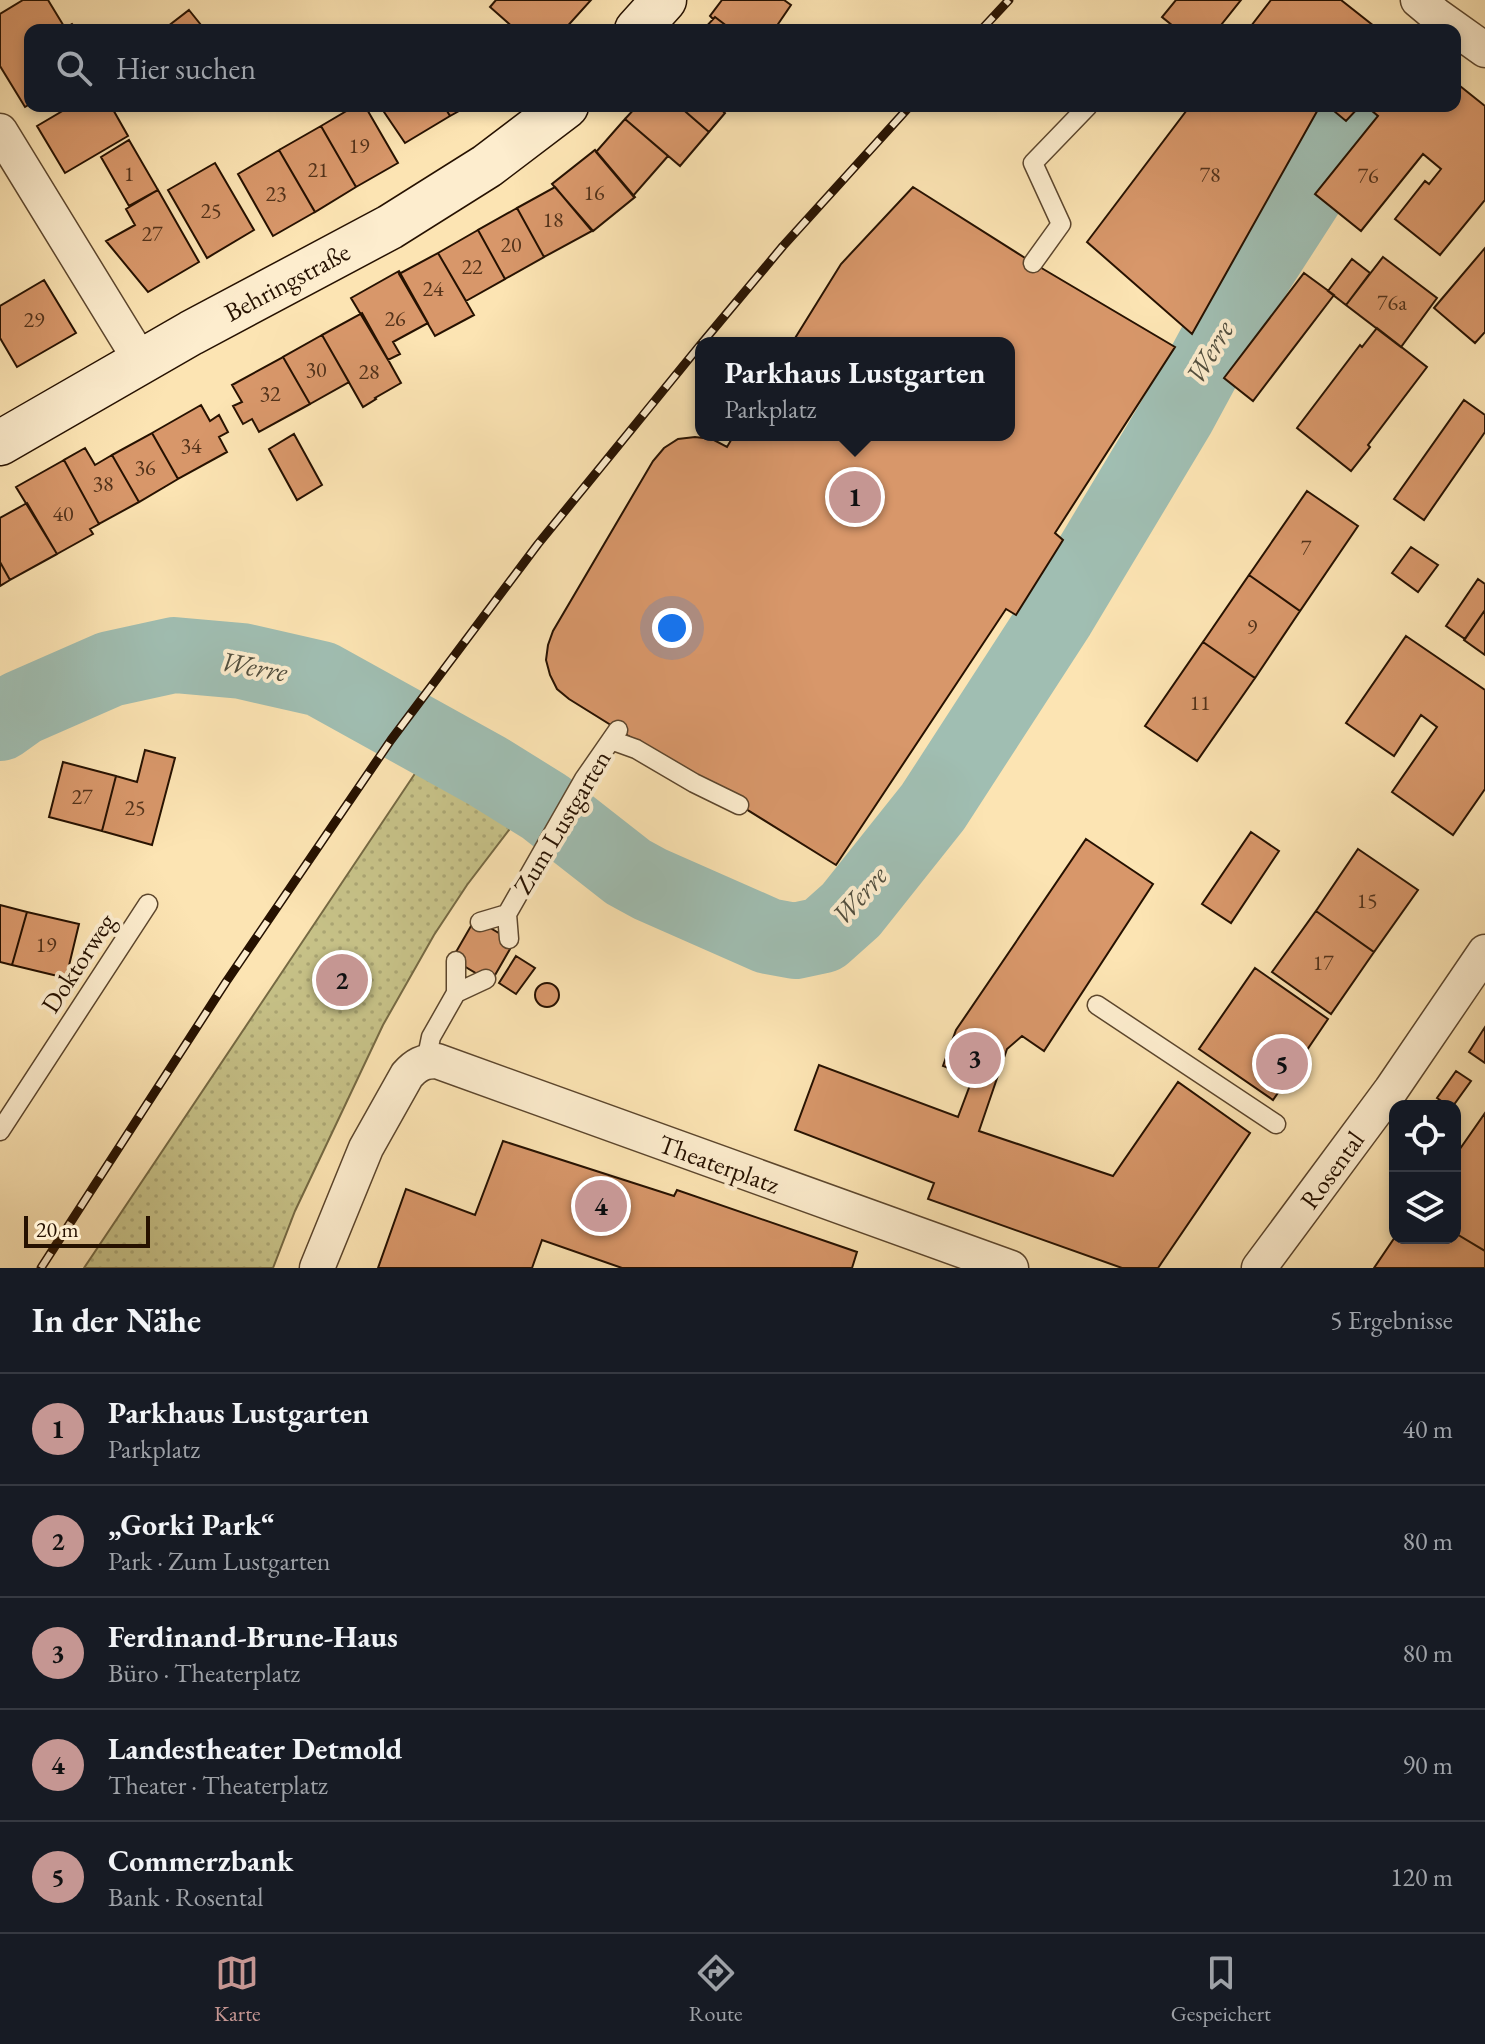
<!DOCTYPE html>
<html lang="de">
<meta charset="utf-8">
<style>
body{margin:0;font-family:"EB Garamond",serif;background:#242831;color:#f1f3f6}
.controls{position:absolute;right:24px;bottom:24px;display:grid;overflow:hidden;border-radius:16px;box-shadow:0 4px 12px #0003}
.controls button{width:72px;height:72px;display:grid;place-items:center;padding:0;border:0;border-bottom:2px solid #363941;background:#171b24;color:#f1f3f6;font:40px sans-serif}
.scale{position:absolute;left:24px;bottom:20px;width:126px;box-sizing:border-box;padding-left:8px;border:4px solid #261100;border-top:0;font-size:22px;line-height:28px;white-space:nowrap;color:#261100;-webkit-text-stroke:6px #fdedce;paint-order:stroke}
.you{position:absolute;left:672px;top:628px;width:28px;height:28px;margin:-20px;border:6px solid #fff;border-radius:50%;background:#1a73e8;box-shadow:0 0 0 12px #1a73e833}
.badge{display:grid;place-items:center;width:52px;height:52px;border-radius:50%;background:#c59692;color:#111;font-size:26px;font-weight:700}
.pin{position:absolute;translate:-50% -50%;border:4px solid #fff;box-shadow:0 2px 8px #0006}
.popup{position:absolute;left:695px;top:337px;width:320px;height:104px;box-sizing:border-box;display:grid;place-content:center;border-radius:16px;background:#171b24;filter:drop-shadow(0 2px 6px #0005);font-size:26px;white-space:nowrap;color:#9ea1a6}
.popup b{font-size:30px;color:#f1f3f6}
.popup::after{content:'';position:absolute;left:50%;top:100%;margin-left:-16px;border:16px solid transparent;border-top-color:#171b24}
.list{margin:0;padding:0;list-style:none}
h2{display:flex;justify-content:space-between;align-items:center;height:104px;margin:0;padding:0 32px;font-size:34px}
h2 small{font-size:26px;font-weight:400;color:#9ea1a6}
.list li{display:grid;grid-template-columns:52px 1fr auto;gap:24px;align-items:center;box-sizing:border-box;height:112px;padding:0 32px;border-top:2px solid #363941}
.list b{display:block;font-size:30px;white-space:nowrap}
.list p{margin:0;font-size:26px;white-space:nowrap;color:#9ea1a6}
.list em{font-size:26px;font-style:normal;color:#9ea1a6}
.icon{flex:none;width:44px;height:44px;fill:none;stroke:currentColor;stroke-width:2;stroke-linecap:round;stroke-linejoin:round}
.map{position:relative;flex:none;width:1485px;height:1268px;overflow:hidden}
.search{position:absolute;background:#171b24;box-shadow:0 4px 12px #0003;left:24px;right:24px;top:24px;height:88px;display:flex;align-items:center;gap:20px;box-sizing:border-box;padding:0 28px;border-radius:16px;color:#9ea1a6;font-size:30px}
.sheet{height:664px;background:#171b24}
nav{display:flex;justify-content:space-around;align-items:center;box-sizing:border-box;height:112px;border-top:2px solid #363941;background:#171b24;font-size:22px;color:#9ea1a6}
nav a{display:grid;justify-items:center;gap:4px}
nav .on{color:#c59692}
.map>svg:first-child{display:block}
.grass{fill:url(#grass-dots);stroke:#766a44;stroke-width:2}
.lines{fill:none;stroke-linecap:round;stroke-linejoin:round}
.river{stroke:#a0beb2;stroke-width:76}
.building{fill:#d8976a;stroke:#261100;stroke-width:2}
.lane-casing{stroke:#5c462d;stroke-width:21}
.street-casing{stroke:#5c462d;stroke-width:37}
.secondary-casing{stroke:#261100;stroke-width:47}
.lane{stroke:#fdedce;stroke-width:18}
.street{stroke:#fdedce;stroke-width:34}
.secondary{stroke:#fdedce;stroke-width:44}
.rail-casing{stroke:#261100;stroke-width:9}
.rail{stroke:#fdedce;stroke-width:6;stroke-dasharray:18;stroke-linecap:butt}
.labels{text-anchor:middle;stroke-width:8;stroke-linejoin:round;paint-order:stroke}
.number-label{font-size:22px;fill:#52321a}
.street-label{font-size:26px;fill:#261100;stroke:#fdedce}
.water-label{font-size:28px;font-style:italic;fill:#514e3e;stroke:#fdedce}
</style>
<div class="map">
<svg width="1485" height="1268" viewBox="0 0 1485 1268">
<defs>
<pattern id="grass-dots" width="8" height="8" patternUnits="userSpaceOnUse" patternTransform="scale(2)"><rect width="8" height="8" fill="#c7c288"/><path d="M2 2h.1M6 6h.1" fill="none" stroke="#aba674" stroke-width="1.8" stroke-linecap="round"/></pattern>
</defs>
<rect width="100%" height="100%" fill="#fce4b3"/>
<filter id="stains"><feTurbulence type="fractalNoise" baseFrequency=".0025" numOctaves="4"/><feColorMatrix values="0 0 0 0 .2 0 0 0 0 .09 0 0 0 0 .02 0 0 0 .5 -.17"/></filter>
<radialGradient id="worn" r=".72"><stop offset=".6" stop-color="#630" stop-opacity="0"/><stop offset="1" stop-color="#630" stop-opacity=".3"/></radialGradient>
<path class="grass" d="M 416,772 L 512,826 L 467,885 L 434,935 L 383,1025 L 295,1211 L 273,1268 L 84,1268 Z"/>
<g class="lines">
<path class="river" d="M 0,723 L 21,708 L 110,669 L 174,655 L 242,661 L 321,679 L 487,771 L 545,807 L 628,872 L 650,884 L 768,936 L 795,941 L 823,935 L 851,910 L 933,807 L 1058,614 L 1178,414 L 1251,279 L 1351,124"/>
</g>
<path class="building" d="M 23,0 L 48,0 L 65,28 L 72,24 L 73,25 L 66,30 L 30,30 L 30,104 L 25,107 L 0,66 L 0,14 Z
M 496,0 L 591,0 L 564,30 L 516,30 L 490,7 Z
M 722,0 L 784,0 L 791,5 L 774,30 L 732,30 L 715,17 L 713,19 L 710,16 Z
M 1176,0 L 1175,0 L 1241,0 L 1217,30 L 1178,30 L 1162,17 Z
M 1271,0 L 1341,0 L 1379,30 L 1248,30 Z
M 189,10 L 205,30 L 163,30 Z
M 715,17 L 732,30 L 703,30 Z
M 1455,82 L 1485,106 L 1485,200 L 1440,255 L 1395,219 L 1425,181 L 1429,184 L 1441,169 L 1423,154 L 1361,231 L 1315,194 L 1378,116 L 1366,106 L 1455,106 Z
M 71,106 L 111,106 L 128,136 L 65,173 L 37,126 Z
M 355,106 L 365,106 L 398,163 L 356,187 L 321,126 Z
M 380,106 L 444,106 L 450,116 L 405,143 Z
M 444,106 L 468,106 L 450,116 Z
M 637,106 L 679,106 L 709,132 L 680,166 L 625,119 Z
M 679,106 L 717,106 L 725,113 L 709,132 Z
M 1190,106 L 1320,106 L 1192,334 L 1087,242 Z
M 1328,106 L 1360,106 L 1346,121 Z
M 625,119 L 668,156 L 633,196 L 596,152 Z
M 321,126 L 356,187 L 315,212 L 279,150 Z
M 129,140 L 158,190 L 129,206 L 101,157 Z
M 279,150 L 315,212 L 273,236 L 238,174 Z
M 595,150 L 635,197 L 593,231 L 552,184 Z
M 215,163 L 254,230 L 207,258 L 168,190 Z
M 555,187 L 592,231 L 544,257 L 517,208 Z
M 913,187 L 1033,263 L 1175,347 L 1055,533 L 1063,540 L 1016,615 L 1006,609 L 836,865 L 569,699 L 557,689 L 550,675 L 546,660 L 548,645 L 553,631 L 653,461 L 664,448 L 678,439 L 695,437 L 712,439 L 727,447 L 734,435 L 1009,435 L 1009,343 L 792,343 L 841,264 Z
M 158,190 L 199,262 L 148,292 L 106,241 L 135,225 L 126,209 Z
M 517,208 L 544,257 L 505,279 L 478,230 Z
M 478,230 L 505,279 L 466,301 L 438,253 Z
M 1485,248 L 1485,332 L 1475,343 L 1434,308 Z
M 438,253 L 474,315 L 435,336 L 399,274 Z
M 1383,257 L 1437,298 L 1401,347 L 1346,305 Z
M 1352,259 L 1370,273 L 1346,305 L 1328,291 Z
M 399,271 L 428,323 L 393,342 L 400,354 L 388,360 L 351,298 Z
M 1304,273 L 1334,295 L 1253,401 L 1224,378 Z
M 44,280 L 76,333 L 17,367 L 0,338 L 0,306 Z
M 362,313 L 401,383 L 375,398 L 376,399 L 363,407 L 322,335 Z
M 1377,328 L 1427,367 L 1368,445 L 1370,447 L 1351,471 L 1297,428 L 1360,345 L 1362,347 Z
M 322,335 L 349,382 L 310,404 L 283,357 Z
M 283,357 L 310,404 L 259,432 L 252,419 L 243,424 L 233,406 L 242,402 L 232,385 Z
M 1464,400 L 1485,415 L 1485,432 L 1424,520 L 1394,499 Z
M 201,405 L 210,421 L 219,415 L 228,432 L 219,437 L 227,452 L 178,479 L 152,433 Z
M 152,433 L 178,479 L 139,502 L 112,455 Z
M 294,434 L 322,485 L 297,500 L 269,449 Z
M 85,448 L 95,465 L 112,455 L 139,502 L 99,524 L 64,460 Z
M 64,460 L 99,524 L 90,529 L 93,534 L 57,554 L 16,487 Z
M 1307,491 L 1358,526 L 1300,611 L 1249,575 Z
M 27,503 L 57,554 L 10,580 L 0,562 L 0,518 Z
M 1411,547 L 1438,565 L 1418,592 L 1392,573 Z
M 0,562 L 10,580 L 0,586 Z
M 1249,575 L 1300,611 L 1255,678 L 1203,642 Z
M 1478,579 L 1485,584 L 1485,610 L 1465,639 L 1446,626 Z
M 1485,610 L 1485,655 L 1464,640 Z
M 1406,636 L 1485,690 L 1485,789 L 1453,835 L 1392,792 L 1437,727 L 1421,715 L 1394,756 L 1346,723 Z
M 1203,642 L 1255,678 L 1197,761 L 1145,726 Z
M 145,750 L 175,758 L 152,845 L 102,831 L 116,776 L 137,782 Z
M 63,762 L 116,776 L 102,831 L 49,817 Z
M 1251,832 L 1279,851 L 1231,923 L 1202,904 Z
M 1086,839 L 1153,884 L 1044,1051 L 1022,1036 L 1007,1049 L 979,1131 L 1113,1176 L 1178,1082 L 1250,1133 L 1158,1268 L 1122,1268 L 928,1199 L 934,1183 L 795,1130 L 819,1065 L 958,1117 L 973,1077 L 943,1066 L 956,1030 Z
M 1358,849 L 1418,890 L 1374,952 L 1316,911 Z
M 0,905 L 27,912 L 12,965 L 0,962 Z
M 1316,911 L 1374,952 L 1331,1014 L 1272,972 Z
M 27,912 L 79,924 L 66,978 L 12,965 Z
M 475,919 L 514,942 L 491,982 L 452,959 Z
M 516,956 L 535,968 L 516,994 L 499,983 Z
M 1255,968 L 1328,1019 L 1273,1100 L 1199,1049 Z
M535 995a12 12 0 1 1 24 0a12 12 0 1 1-24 0Z
M 1485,1027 L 1485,1063 L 1469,1052 Z
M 1456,1071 L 1471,1081 L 1453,1106 L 1449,1106 L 1437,1098 Z
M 1485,1113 L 1485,1251 L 1455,1233 L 1455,1156 Z
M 503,1141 L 674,1196 L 677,1190 L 857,1252 L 852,1268 L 622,1268 L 542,1240 L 532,1268 L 378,1268 L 406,1189 L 475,1215 Z
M 1455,1233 L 1485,1251 L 1485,1268 L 1374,1268 L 1395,1237 L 1455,1238 Z"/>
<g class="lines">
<g class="lane-casing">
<path id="lane" d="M 1033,263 L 1061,224 L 1033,163 L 1088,106
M 611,740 L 636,749 L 694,783 L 739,805
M 480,922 L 507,914
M 509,939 L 507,914 L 584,779 L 618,730
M 456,993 L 456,961
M 1097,1005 L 1276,1124
M 426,1061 L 431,1037 L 456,993 L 486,979
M 0,1131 L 148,904"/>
</g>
<g class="street-casing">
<path id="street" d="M 1418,0 L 1436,15 L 1485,50
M 0,131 L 141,361
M 317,1268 L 366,1148 L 407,1075 C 416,1065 423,1061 437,1061 L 1011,1268
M 1259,1268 L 1391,1090 L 1485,952"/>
</g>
<g class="secondary-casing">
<path id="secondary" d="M 637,30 L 664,0
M 0,443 L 191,333 L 390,227 L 487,166 L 566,106"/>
</g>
<use href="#lane" class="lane"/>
<use href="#street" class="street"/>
<use href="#secondary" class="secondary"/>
<g class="rail-casing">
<path id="rail" d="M 981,30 L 1009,0
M 702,343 L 783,246 L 910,106
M 41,1268 L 226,982 L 391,740 L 538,544 L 701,344"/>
</g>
<use href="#rail" class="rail"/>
</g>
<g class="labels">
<g class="number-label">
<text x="359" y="153">19</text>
<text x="318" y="177">21</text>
<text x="129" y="181">1</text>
<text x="1210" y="182">78</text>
<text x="1368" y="183">76</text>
<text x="594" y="200">16</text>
<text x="276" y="201">23</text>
<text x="211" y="218">25</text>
<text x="553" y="227">18</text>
<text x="152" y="241">27</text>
<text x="511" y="252">20</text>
<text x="472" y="274">22</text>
<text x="433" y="296">24</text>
<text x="1392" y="310">76a</text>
<text x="395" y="326">26</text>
<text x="34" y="327">29</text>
<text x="316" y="377">30</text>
<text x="369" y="379">28</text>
<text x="270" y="401">32</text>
<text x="191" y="453">34</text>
<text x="145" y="475">36</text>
<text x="103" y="491">38</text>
<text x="63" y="521">40</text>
<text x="1306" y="555">7</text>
<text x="1252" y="634">9</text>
<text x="1200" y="710">11</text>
<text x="82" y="804">27</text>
<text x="135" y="815">25</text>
<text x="1367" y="908">15</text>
<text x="46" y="952">19</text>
<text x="1323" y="970">17</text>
</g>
<g class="street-label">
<text transform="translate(287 282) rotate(-28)" y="9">Behringstraße</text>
<text transform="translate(562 822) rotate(-59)" y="9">Zum Lustgarten</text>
<text transform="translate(78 963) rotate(-57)" y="9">Doktorweg</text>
<text transform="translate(719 1164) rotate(20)" y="9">Theaterplatz</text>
<text transform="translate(1332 1170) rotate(-54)" y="9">Rosental</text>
</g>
<g class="water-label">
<text transform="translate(1209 352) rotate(-60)" y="10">Werre</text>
<text transform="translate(254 666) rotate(10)" y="10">Werre</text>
<text transform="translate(859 895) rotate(-48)" y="10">Werre</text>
</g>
</g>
<rect width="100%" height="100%" filter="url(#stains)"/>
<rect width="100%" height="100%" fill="url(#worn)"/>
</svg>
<div class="controls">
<button><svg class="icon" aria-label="locate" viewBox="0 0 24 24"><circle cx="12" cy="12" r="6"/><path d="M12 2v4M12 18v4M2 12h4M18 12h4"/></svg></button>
<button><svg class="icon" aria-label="layers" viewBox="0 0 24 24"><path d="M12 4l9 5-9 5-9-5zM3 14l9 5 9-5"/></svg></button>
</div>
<div class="scale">20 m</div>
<div class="you"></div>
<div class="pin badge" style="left:855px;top:497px">1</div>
<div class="popup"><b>Parkhaus Lustgarten</b>Parkplatz</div>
<div class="pin badge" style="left:342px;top:980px">2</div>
<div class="pin badge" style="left:975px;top:1058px">3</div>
<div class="pin badge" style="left:601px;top:1206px">4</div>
<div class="pin badge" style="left:1282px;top:1064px">5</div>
<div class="search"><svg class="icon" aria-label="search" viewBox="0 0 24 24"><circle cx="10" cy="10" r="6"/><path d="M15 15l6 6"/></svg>Hier suchen</div>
</div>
<section class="sheet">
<h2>In der Nähe<small>5 Ergebnisse</small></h2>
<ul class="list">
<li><span class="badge">1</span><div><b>Parkhaus Lustgarten</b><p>Parkplatz</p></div><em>40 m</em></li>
<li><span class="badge">2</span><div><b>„Gorki Park“</b><p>Park · Zum Lustgarten</p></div><em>80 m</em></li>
<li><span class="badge">3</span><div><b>Ferdinand-Brune-Haus</b><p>Büro · Theaterplatz</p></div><em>80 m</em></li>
<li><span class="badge">4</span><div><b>Landestheater Detmold</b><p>Theater · Theaterplatz</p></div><em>90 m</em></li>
<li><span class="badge">5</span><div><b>Commerzbank</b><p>Bank · Rosental</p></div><em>120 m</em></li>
</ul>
</section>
<nav>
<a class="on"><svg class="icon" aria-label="map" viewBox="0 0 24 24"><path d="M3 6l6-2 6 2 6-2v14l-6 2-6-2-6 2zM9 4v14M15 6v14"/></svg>Karte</a>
<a><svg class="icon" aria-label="directions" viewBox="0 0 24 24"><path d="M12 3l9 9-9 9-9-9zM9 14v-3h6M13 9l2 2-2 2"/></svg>Route</a>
<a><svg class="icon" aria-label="saved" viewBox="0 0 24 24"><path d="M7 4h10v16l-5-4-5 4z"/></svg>Gespeichert</a>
</nav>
